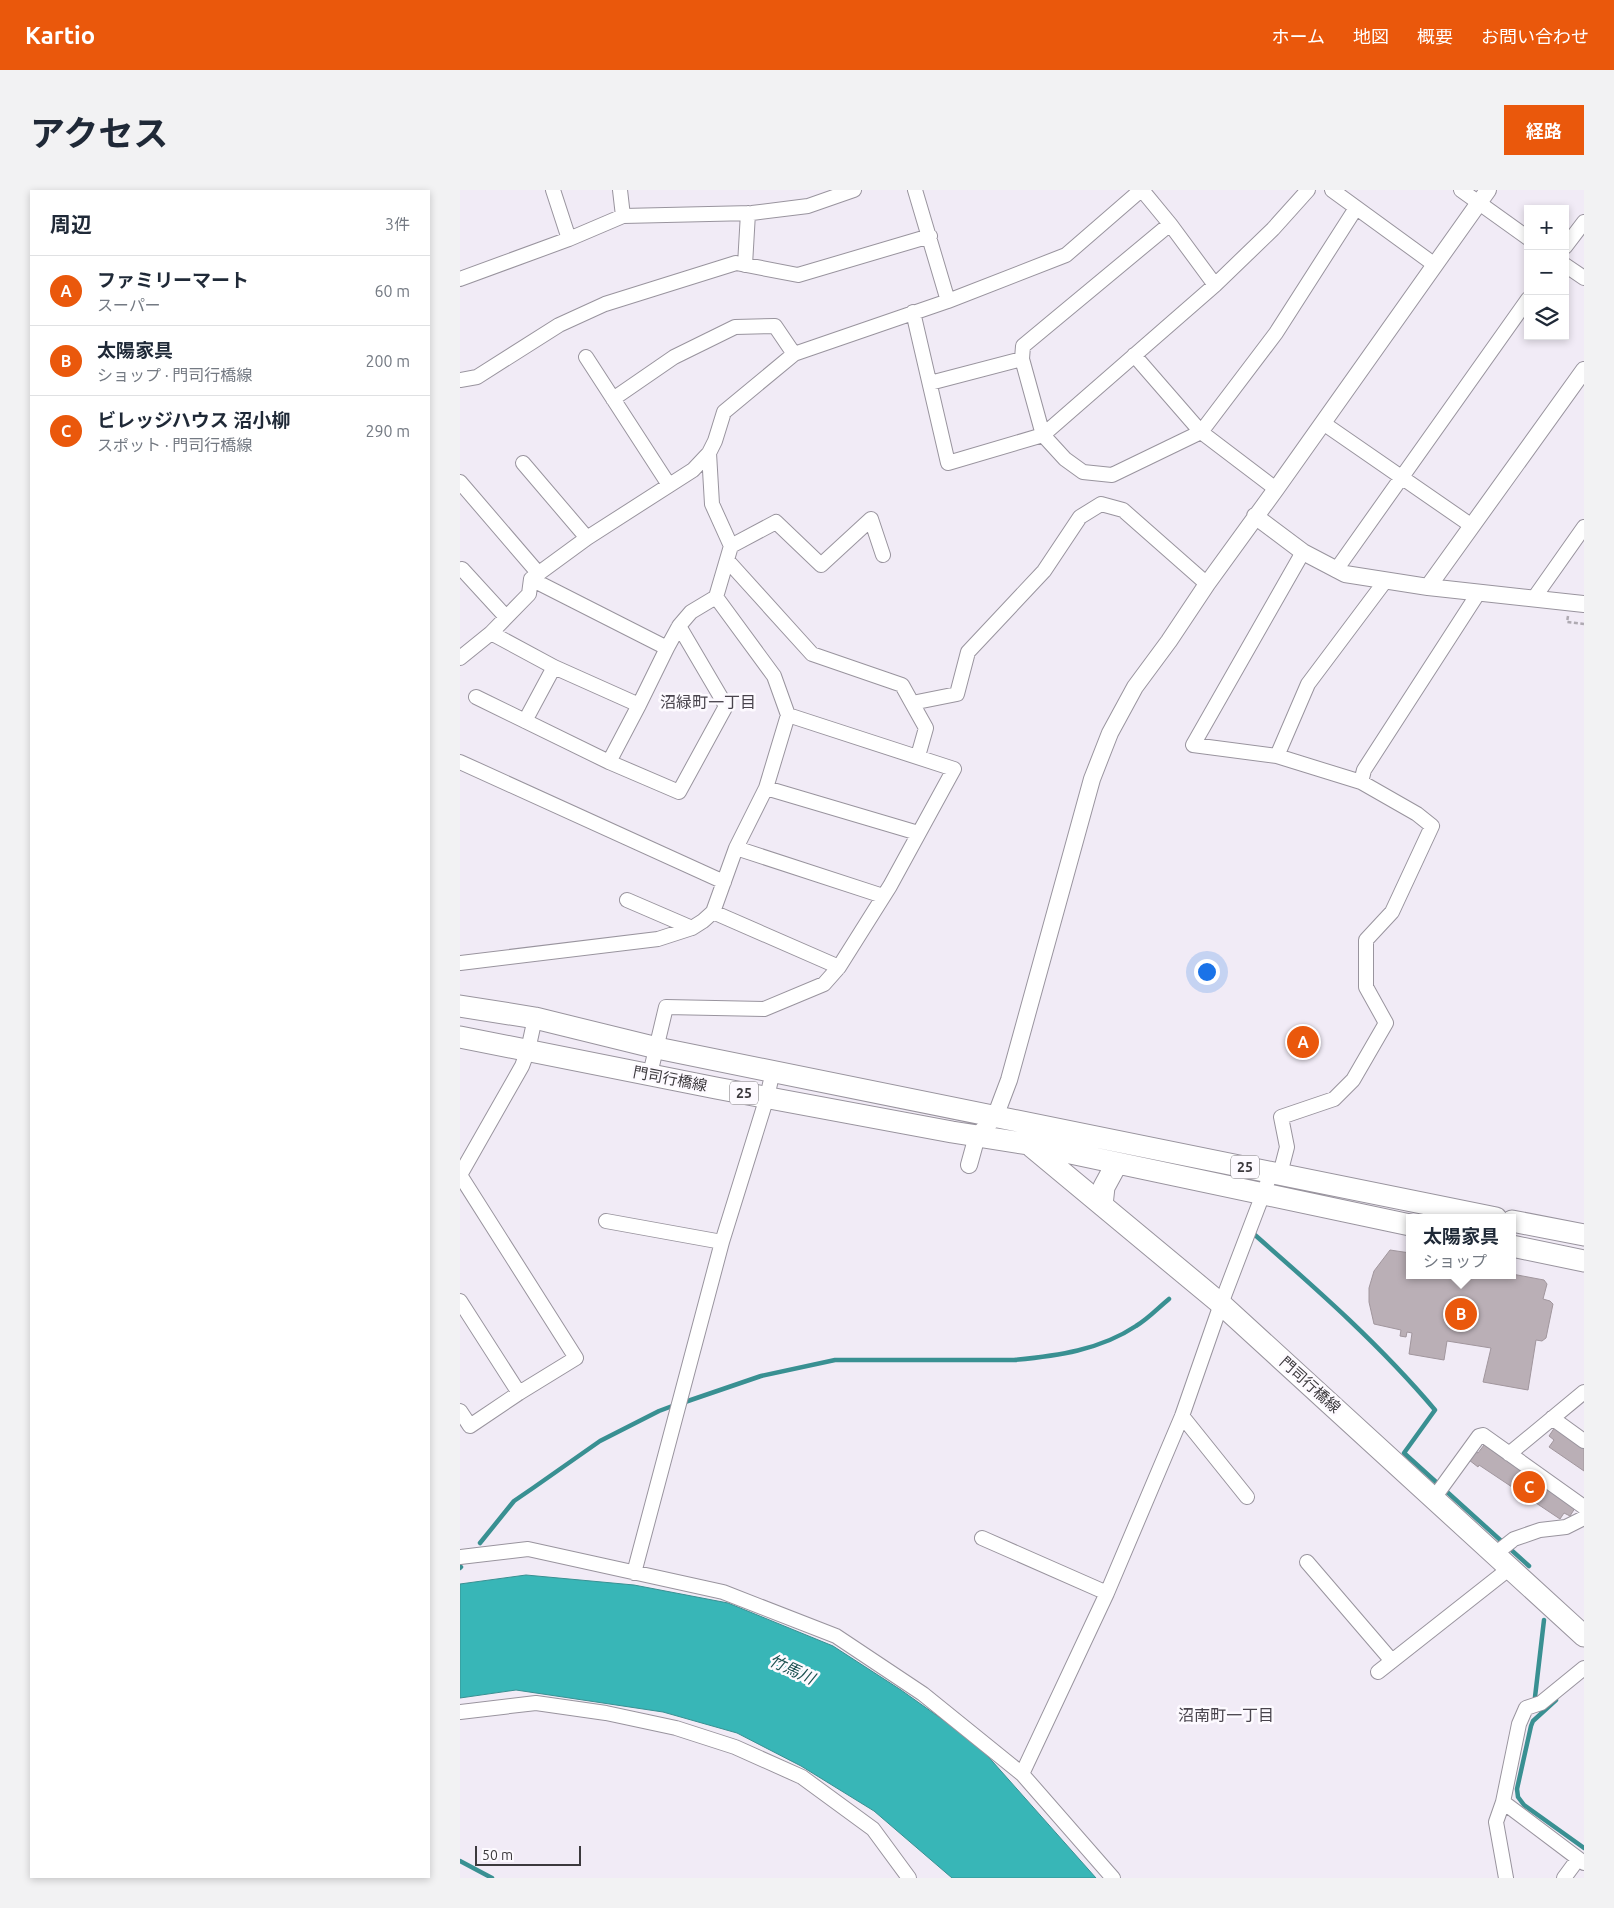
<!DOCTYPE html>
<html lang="ja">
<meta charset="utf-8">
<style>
body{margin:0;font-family:Ubuntu,"Noto Sans JP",sans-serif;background:#f2f2f3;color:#1f2937}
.controls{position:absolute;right:15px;top:15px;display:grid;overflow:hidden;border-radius:0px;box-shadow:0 2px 8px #0003}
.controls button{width:45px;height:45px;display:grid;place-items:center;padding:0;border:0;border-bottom:1px solid #e0e1e3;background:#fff;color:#1f2937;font:25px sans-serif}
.scale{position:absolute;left:15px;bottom:12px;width:106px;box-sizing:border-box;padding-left:5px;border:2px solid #3c393d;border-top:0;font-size:14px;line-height:18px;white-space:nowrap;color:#3c393d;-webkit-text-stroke:4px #fdfaff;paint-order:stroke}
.you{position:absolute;left:746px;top:781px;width:18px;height:18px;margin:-12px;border:4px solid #fff;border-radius:50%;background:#1a73e8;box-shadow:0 0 0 8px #1a73e833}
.badge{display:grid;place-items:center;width:32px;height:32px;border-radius:50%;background:#ea580c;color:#fff;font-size:16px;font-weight:700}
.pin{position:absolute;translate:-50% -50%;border:2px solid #fff;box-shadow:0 1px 5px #0006}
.popup{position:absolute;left:946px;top:1024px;width:110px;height:65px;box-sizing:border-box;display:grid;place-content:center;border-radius:0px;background:#fff;filter:drop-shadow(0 1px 4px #0005);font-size:16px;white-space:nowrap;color:#747a83}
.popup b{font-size:19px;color:#1f2937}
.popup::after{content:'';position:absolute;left:50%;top:100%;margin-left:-10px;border:10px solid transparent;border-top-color:#fff}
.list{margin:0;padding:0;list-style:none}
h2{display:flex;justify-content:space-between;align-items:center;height:65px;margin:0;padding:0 20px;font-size:21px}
h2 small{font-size:16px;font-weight:400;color:#747a83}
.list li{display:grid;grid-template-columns:32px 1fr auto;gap:15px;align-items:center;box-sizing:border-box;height:70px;padding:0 20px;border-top:1px solid #e0e1e3}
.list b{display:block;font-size:19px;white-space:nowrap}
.list p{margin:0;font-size:16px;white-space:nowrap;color:#747a83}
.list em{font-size:16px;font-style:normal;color:#747a83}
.icon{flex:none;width:28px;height:28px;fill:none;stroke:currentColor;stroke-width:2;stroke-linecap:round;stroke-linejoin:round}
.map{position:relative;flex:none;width:1124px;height:1688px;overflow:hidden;border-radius:0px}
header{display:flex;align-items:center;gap:30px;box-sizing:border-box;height:70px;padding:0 25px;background:#ea580c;color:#fff}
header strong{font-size:24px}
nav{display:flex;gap:28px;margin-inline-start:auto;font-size:18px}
.intro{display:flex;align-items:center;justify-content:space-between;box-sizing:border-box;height:120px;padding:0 30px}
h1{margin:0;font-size:35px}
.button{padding:12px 22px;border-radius:0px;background:#ea580c;color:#fff;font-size:18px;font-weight:700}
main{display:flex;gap:30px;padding:0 30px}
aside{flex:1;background:#fff;border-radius:0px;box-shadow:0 2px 8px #0003}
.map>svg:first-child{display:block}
.water{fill:#38b6b7;stroke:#399092}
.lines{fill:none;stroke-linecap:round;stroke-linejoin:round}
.stream{stroke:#399092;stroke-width:4.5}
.building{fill:#baafb6;stroke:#a1969d}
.minor-casing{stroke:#99949e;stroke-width:16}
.tertiary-casing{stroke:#99949e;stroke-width:18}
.primary-casing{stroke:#99949e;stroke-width:23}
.path{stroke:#afaab2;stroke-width:2.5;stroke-dasharray:4 2.5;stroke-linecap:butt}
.minor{stroke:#fff;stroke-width:14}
.tertiary{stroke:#fff;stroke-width:16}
.primary{stroke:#fff;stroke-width:21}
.labels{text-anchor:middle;stroke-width:5;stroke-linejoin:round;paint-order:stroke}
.shield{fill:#fdfaff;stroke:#767377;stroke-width:1}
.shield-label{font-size:14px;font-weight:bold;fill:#3c393d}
.street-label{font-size:15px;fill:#3c393d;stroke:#fdfaff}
.neighbourhood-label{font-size:16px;fill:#48434c;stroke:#fdfaff}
.water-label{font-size:16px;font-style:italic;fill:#1d5151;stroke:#fdfaff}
</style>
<header>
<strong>Kartio</strong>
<nav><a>ホーム</a><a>地図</a><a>概要</a><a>お問い合わせ</a></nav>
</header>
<div class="intro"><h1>アクセス</h1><a class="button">経路</a></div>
<main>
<aside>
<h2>周辺<small>3件</small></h2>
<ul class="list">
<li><span class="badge">A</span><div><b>ファミリーマート</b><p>スーパー</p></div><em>60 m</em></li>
<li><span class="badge">B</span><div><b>太陽家具</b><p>ショップ · 門司行橋線</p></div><em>200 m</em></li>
<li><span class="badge">C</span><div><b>ビレッジハウス 沼小柳</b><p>スポット · 門司行橋線</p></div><em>290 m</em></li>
</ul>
</aside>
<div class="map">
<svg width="1124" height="1688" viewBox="0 0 1124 1688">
<rect width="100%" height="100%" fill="#f1ebf6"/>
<path class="water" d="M 66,1385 L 174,1395 L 268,1413 L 373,1456 L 441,1500 L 517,1554 L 636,1688 L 492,1688 L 414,1621 L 341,1576 L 277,1543 L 203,1522 L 56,1500 L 0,1508 L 0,1394 Z"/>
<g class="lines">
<path class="stream" d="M 795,1045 C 859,1101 921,1156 975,1220 L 944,1263 L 1069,1376
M 222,1213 L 301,1186 L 375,1170 L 554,1170 C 597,1166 640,1160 676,1136 C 688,1129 698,1118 709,1109
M 20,1353 L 54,1311 L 73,1298 L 140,1251 L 199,1221 L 215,1215
M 0,1378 L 1,1377
M 1075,1507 L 1084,1430
M 1096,1510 L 1073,1531 L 1071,1536 L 1057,1599 L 1058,1607 L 1064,1615 L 1124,1658
M 0,1671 L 32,1688"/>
</g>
<path class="building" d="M 930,1060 L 950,1063 L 950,1085 L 1052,1085 L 1052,1084 L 1084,1090 L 1087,1094 L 1083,1109 L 1090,1111 L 1093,1114 L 1086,1148 L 1082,1151 L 1076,1150 L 1068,1200 L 1023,1192 L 1031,1158 L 987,1151 L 984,1170 L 949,1164 L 952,1143 L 947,1142 L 946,1147 L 940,1146 L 941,1140 L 914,1134 L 909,1112 L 909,1098 L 914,1081 Z
M 1095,1237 L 1124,1257 L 1124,1281 L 1089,1257 L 1094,1250 L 1089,1246 Z
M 1024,1255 L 1115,1318 L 1110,1326 L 1104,1323 L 1100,1329 L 1019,1275 L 1018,1277 L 1009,1270 L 1015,1261 L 1018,1263 Z"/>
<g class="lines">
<g class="minor-casing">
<path id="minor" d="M 93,0 L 109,49
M 160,0 L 163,26
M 455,0 L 488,111
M 682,0 L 710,34 L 755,95
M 872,0 L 975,75
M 1001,0 L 1068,48
M 1105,57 L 1124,32
M 285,75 L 288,23
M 1105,75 L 1124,88
M 0,89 L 109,49 L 163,26 L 292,23 L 348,16 L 394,0
M 453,122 L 488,273 L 583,245 L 755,95 L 813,39 L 848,0
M 674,165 L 741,242 L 816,143 L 896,18
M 126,167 L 209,295
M 562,169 L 563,156 L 710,34
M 0,190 L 17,187 L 99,135 L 145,114 L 276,73 L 338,85 L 470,46
M 470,193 L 562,169 L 583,245 L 605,269 L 623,282 L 652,285 L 741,242 L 816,299
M 153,209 L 214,167 L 275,137 L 315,136 L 334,164
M 863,233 L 1012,336
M 63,273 L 127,348
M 0,292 L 79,384
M 271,356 L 316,332 L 361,375 L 411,329 L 423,365
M 843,362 L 733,555 L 817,566 L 901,592 L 904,580 L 1019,402
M 267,370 L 352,464 L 442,495 L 452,513
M 2,379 L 46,427
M 876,380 L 1068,109
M 1074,408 L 1124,337
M 219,436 L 231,422 L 256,407
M 31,443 L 94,477 L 179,515 L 149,572 L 219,602 L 266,516 L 219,436 L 207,458 L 71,389
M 0,468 L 31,443 L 69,404 L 71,389 L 127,348 L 233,280 L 249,263 L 255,251 L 264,222 L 334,164 L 488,111 L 606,65 L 681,0
M 16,507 L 149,572
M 179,515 L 207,458
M 65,531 L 94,477
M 458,566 L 466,538 L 452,513 L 497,504 L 508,462 L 584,381 L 620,327 L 641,314 L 663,320 L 747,394
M 817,566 L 848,494 L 926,390
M 0,572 L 264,692
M 306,598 L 458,643
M 276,658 L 423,706
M 167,710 L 232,738
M 253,722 L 379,777
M 0,773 L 198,749 L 232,738 L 243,731 L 253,722 L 276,658 L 306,598 L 328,525 L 314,486 L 256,407 L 271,356 L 252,314 L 249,263
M 190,884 L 206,817 L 304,819 L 364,794 L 379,777 L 430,696 L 494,579 L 328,525
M 820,984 L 827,957 L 821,927 L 874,909 L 893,890 L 926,833 L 906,797 L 906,750 L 932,722 L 972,636 L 957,624 L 901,592
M 0,985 L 116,1168 L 59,1203 L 10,1236 L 0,1221
M 0,985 L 62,876 L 68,860 L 75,828
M 146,1031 L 262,1052
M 0,1111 L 59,1203
M 722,1226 L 787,1307
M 1092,1228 L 1124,1251
M 1049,1264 L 1124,1202
M 974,1308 L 1019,1246 L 1023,1245 L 1124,1317
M 522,1348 L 647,1403
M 1035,1364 L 1054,1349 L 1080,1340 L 1106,1337 L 1124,1328
M 0,1367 L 68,1359 L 263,1402 L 376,1446 L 463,1504 L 562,1584 L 653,1688
M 847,1372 L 932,1471
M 174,1383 L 262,1052 L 307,907 L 313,881
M 1124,1478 L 1081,1513 L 1066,1518 L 1059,1534 L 1043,1612 L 1124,1673
M 918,1482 L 1050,1378
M 0,1522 L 76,1513 L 146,1523 L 216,1538 L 275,1557 L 342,1587 L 413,1639 L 449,1688
M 562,1584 L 647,1403 L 722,1226 L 761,1114 L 811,983
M 1043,1612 L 1036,1632 L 1046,1688
M 1104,1688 L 1118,1669"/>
</g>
<g class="tertiary-casing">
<path id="tertiary" d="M 795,326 L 843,362 L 885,384 L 968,397 L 1124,414
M 968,397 L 1124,180
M 509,975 L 517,946 L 535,927 L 549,890 L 632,589 L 650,543 L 675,497 L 709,451 L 747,394 L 816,299 L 1028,0"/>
</g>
<g class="primary-casing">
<path id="primary" d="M 0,816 L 75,828 L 197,858 L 1036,1028
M 0,847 L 256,898 L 492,942 L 568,954 L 950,1035
M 572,957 L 761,1114 L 1124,1446
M 642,1015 L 644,997 L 657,973
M 1052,1031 L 1124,1045
M 1052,1056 L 1124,1071"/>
</g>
<path class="path" d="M 1108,426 L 1107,432 L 1124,434"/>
<use href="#minor" class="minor"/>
<use href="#tertiary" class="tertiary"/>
<use href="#primary" class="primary"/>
</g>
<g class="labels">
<g class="shield">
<rect x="270" y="891.5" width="28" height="23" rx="4"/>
<rect x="771" y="965.5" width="28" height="23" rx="4"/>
</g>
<g class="shield-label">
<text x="284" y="908">25</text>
<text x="785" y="982">25</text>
</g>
<g class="street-label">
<text transform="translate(210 889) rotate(11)" y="5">門司行橋線</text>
<text transform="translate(850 1195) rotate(42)" y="5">門司行橋線</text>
</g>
<g class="neighbourhood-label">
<text x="248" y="518">沼緑町一丁目</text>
<text x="766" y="1531">沼南町一丁目</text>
</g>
<g class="water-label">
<text transform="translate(332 1479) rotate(25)" y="6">竹馬川</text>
</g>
</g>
</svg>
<div class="controls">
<button>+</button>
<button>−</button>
<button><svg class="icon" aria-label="layers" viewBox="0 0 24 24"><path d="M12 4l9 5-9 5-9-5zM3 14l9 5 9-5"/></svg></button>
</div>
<div class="scale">50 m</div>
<div class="you"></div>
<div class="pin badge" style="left:843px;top:852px">A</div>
<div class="pin badge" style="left:1001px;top:1124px">B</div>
<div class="popup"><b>太陽家具</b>ショップ</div>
<div class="pin badge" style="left:1069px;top:1297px">C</div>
</div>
</main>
